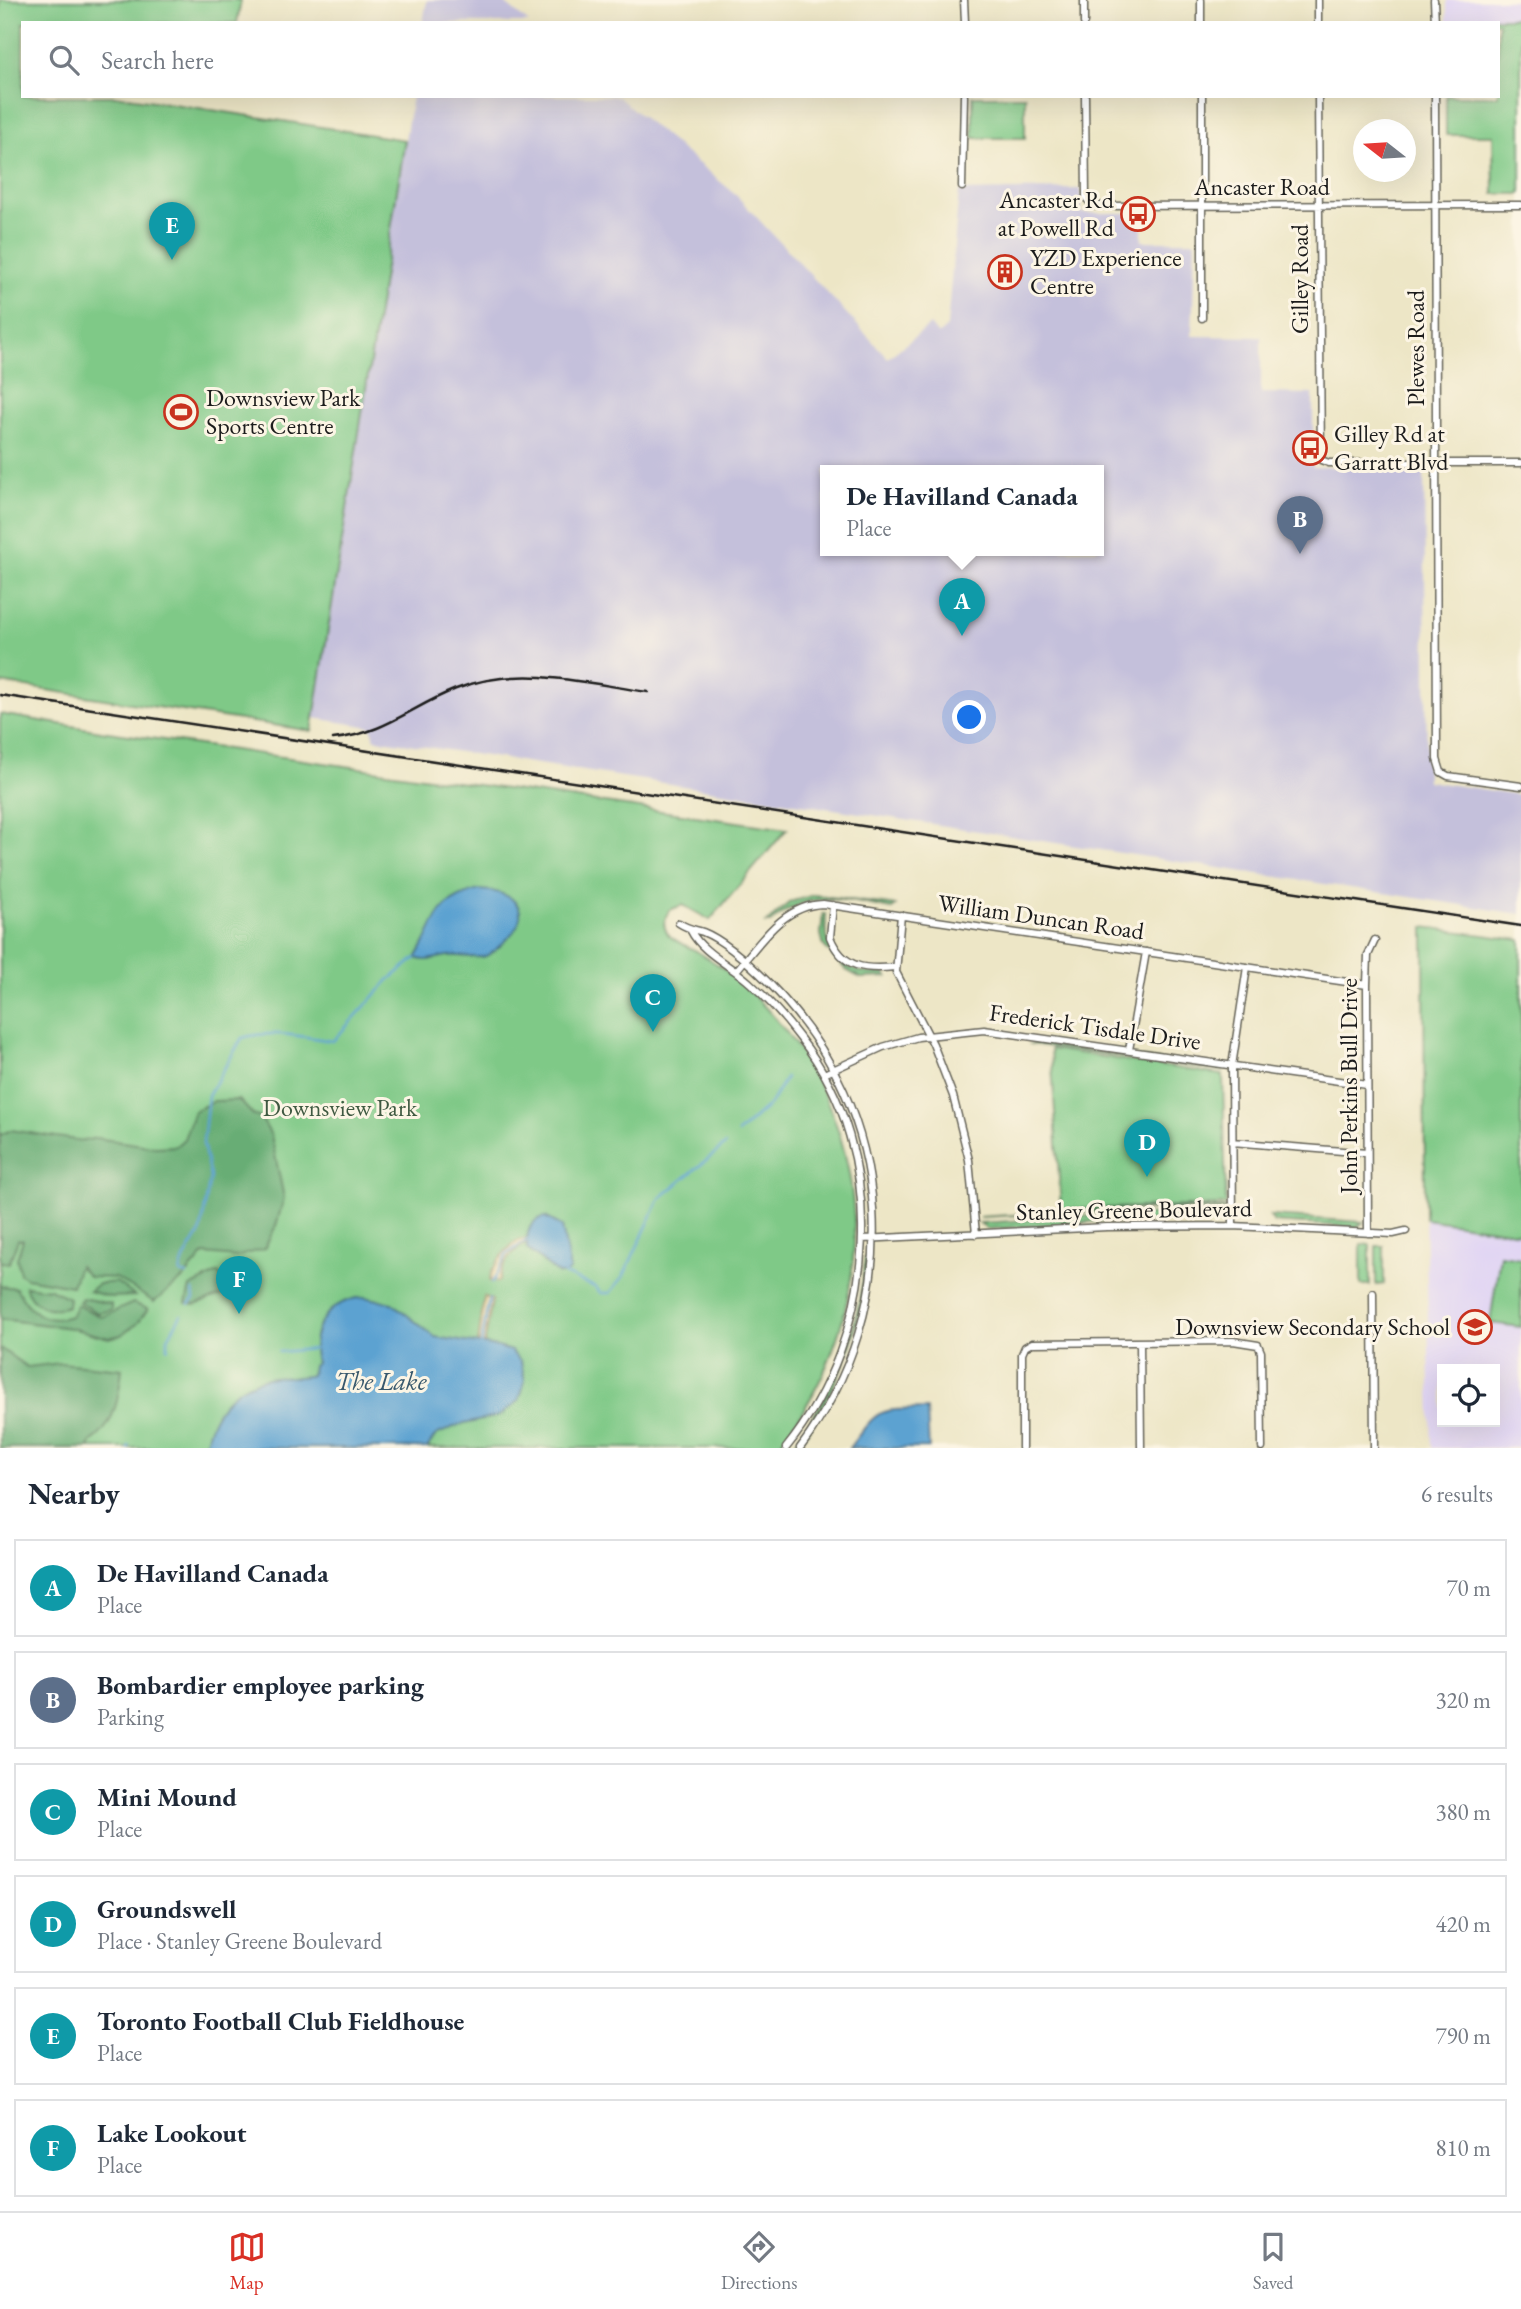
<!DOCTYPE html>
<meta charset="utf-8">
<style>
body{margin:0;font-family:"EB Garamond",serif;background:#f2f2f3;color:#1f2937}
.controls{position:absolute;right:21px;bottom:21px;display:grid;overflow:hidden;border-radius:0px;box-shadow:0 7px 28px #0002}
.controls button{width:63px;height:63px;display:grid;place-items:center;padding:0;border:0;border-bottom:2px solid #e0e1e3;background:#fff;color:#1f2937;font:35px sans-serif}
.compass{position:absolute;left:1353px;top:119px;width:63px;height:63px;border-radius:50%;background:#fff;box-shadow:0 7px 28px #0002;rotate:287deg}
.you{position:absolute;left:970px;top:718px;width:24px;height:24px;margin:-18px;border:5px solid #fff;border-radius:50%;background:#1a73e8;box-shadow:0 0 0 10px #1a73e833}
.badge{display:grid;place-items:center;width:46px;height:46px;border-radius:50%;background:#d93025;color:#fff;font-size:23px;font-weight:700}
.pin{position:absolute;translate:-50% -58px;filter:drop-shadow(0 2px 4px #0008)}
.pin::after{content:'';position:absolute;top:37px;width:24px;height:21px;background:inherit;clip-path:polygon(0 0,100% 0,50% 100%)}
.popup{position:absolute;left:820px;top:465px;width:284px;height:91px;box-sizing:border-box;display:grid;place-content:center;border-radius:0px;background:#fff;filter:drop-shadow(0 2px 5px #0005);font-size:23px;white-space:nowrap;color:#747a83}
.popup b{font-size:26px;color:#1f2937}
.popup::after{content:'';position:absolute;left:50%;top:100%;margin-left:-14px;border:14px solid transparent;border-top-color:#fff}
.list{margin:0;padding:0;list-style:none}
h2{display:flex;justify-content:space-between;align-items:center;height:91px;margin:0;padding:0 28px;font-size:30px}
h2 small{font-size:23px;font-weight:400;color:#747a83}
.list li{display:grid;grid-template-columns:46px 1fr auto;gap:21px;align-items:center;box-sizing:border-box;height:98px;margin:0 14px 14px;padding:0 14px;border:2px solid #e0e1e3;border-radius:0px}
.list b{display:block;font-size:26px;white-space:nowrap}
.list p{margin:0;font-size:23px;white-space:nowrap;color:#747a83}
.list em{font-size:23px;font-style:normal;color:#747a83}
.icon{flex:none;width:38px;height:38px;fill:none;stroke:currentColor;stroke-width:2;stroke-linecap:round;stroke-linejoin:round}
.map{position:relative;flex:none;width:1521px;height:1448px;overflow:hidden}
.search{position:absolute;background:#fff;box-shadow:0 7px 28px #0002;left:21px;right:21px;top:21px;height:77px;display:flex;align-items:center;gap:18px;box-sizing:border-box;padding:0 24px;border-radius:0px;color:#747a83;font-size:26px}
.sheet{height:763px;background:#fff}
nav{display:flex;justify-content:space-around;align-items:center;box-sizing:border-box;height:98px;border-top:2px solid #e0e1e3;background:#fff;font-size:19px;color:#747a83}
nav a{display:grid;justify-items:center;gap:4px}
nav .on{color:#d93025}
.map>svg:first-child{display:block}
.built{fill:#e0d4f4;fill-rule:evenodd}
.industrial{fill:#c4c0db;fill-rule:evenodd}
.green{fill:#7fc987;stroke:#4e7252;stroke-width:2}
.forest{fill:#67ad74;stroke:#426448;stroke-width:2}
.sand{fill:#eeda9e;stroke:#857b5d;stroke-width:2}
.water{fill:#5ba2d1;stroke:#3c5f76;stroke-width:2}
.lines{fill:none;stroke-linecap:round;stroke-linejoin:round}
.stream{stroke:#5ba2d1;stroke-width:2.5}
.street-casing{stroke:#656358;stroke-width:9}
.street{stroke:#fff;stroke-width:6}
.rail{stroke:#1c1c1c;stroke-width:2.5}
.labels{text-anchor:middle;stroke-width:6;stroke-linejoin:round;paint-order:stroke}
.street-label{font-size:24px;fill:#1c1c1c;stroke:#fcf5e5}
.poi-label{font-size:24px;fill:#1c1c1c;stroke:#fcf5e5;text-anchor:start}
.park-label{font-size:24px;fill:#3f5941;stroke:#fcf5e5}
.water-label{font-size:26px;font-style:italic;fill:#38586d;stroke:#fcf5e5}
</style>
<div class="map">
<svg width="1521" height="1448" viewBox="0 0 1521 1448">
<rect width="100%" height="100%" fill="#fcf5e5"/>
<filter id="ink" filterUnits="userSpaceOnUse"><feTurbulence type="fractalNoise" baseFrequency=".0143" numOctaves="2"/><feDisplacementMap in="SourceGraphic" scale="14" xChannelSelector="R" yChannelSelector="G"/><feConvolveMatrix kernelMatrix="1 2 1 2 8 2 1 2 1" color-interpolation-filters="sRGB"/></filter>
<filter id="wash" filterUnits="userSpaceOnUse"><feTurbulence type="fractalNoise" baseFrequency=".00686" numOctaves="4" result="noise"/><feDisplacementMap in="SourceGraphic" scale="28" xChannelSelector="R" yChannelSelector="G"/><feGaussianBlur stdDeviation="1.57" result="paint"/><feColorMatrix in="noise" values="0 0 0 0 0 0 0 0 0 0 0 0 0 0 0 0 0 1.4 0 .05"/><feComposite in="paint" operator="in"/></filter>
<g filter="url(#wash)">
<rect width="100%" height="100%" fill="#ede6c6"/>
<path class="built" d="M 1447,0 L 1521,0 L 1521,18 L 1493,18 L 1492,23 L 1447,23 Z
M 1425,1219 L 1521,1233 L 1521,1448 L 1432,1448 ZM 1442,1369 L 1495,1369 L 1495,1422 L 1442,1422 Z"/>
<path class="industrial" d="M 427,0 L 501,0 L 529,23 L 423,23 Z
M 412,96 L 617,96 L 734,193 L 888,358 L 930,325 L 938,335 L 947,327 L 959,191 L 1080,189 L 1082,213 L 1142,213 L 1142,241 L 1195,241 L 1192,336 L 1261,337 L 1261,393 L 1313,394 L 1313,467 L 1424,468 L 1427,781 L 1521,795 L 1521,914 L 375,739 L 371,727 L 314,718 ZM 825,470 L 1098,470 L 1098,550 L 825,550 Z"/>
<path class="green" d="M 0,0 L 241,0 L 237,23 L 23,23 L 23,96 L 122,96 L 405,140 L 312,731 L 0,683 Z
M 1492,18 L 1521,18 L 1521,194 L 1494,194 L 1493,135 L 1446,135 L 1446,96 L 1498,96 L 1498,23 L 1492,23 Z
M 973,96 L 1025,96 L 1025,138 L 973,138 Z
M 0,714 L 101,731 L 787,829 L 710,920 L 683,905 L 669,910 L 664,923 C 665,929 666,933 671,937 C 679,943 689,947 698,952 C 717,963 734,976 749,991 C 880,1114 888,1310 777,1448 L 0,1448 Z
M 814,895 L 896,906 L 892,909 C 844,900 809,887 770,923 L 766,923 L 790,902 Z
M 823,914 L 826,914 C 822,954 845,977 885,973 L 887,977 L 861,978 L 846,970 L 824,946 L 821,934 Z
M 1424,927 L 1521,940 L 1521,1233 L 1425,1219 Z
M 1035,1042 L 1222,1070 L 1225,1071 L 1031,1044 Z
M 1051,1049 L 1223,1075 L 1226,1205 L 1061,1209 Z
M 1127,1208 L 1228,1208 L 1228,1210 L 1132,1210 L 979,1217 Z
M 1227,1214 L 1217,1220 L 1101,1221 L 987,1229 L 980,1223 L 1111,1215 Z
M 1270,1216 L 1363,1222 L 1357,1227 L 1274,1222 Z
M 1361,1244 L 1370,1245 L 1370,1285 L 1361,1285 Z
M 1376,1246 L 1384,1246 L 1384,1284 L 1376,1285 Z
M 1500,1255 L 1521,1258 L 1521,1327 L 1490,1323 Z
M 865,1258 L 868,1258 C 863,1318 845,1374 812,1424 C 806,1432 801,1445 791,1448 C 834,1392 860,1329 865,1258 Z"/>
<path class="forest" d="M 239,1100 L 253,1115 L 261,1118 L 271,1135 L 284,1198 L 276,1226 L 264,1249 L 236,1257 L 204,1254 L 185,1277 L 154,1302 L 116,1278 L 89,1277 L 79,1266 L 72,1286 L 26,1278 L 20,1274 L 17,1258 L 23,1240 L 18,1240 L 9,1263 L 0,1262 L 0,1135 L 11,1130 L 83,1141 L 96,1138 L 156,1147 L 176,1146 L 184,1139 L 194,1111 L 214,1101 Z
M 218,1273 L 228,1284 L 224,1295 L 195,1305 L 186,1303 L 190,1287 Z
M 116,1282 L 135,1296 L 110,1297 L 89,1291 L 98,1284 Z
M 0,1286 L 16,1288 C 31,1311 41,1325 71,1316 L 77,1305 L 102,1317 L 133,1303 L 148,1309 L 137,1324 L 121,1335 L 109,1338 L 71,1328 L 0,1319 Z
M 25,1286 L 50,1289 L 69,1298 L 68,1306 C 49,1313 31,1305 25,1286 Z
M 82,1298 L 111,1304 L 111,1310 L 98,1313 L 79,1302 Z
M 0,1348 L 27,1367 L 61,1363 L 122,1369 C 119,1396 115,1426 92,1441 L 89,1448 L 0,1448 Z"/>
<path class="sand" d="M 527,1238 L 527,1243 C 509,1253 503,1262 499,1281 L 490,1282 C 489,1268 512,1239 527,1238 Z
M 484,1297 L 492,1300 L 484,1346 L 478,1344 Z"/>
<path class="water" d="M 479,890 C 517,891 536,913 504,942 C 499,947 493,953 486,956 C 474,960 460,954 448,956 C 437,957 426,963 416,958 C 439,922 431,903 479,890 Z
M 545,1217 L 562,1226 L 570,1270 L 564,1274 L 558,1274 L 527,1249 C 526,1235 528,1220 545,1217 Z
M 365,1297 L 392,1303 L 435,1337 L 498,1347 L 511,1351 L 521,1362 L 525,1381 L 519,1401 L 499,1416 L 456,1426 L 436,1435 L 427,1448 L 205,1448 C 210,1411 235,1382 273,1377 C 287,1376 299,1379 311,1375 L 313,1366 L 316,1363 C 307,1327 330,1300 365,1297 Z
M 927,1409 L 929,1448 L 849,1448 C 880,1407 876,1410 927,1409 Z"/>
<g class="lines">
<path class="stream" d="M 738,1133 L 770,1104 L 786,1077
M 564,1274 L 595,1287 L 601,1293 L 610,1293 L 623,1277 L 660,1198 L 725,1145
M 187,1275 L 180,1273 L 184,1259 L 201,1231 L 210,1177 L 203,1143 L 208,1096 L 242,1038 C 271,1029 303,1037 333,1041 L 389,980 L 416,958
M 492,1283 L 507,1254 L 527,1240
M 189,1304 L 194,1299 L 193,1290
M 481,1345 L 489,1299
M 168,1348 L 168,1338 L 181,1315
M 279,1352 L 314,1349
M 128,1448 L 129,1446"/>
</g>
</g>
<g filter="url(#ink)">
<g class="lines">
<g class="street-casing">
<path id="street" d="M 964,0 L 965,23
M 1084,0 L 1084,23
M 1201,0 L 1201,23
M 1318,0 L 1318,23
M 1434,0 L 1435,23
M 1085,96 L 1086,198 L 1093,206 L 1521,205
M 1202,96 L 1202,318
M 1318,96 L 1321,460 L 1329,463 L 1521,463
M 1435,96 L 1437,759 L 1441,772 L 1448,776 L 1521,786
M 962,187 L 964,96
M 833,905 L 830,937 C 843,969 866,970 895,967
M 901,915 L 896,972 L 933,1044 L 953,1096 L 969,1160 L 976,1234
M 679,923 C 688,929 693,929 703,932 C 726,941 753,967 770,984 C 898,1113 907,1305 800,1448
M 691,931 C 702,953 732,966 750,983 C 768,999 785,1018 800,1038 C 892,1155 877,1336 786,1448
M 736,971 C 760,943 783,905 823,904 L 1367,985
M 1129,1050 L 1146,952
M 824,1074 L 883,1047 L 918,1037 L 984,1030 L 1367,1085
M 1232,1142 L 1367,1153
M 1233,1226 L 1232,1066 L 1247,967
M 1368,1233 L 1367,985 L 1368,955 L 1375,940
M 862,1239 L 1107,1227 L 1233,1226 L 1393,1234 L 1406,1231
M 1373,1293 L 1374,1448
M 1140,1342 L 1141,1448
M 1022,1448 L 1022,1354 L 1025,1347 L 1032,1343 L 1233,1341 L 1258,1345 L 1261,1352 L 1262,1448"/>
</g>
<use href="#street" class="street"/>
<path class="rail" d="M 0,695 L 1521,926
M 333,739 C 387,733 410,707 456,689 C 519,664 584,683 648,692"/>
</g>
</g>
<defs>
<g id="bus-ring" transform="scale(1.75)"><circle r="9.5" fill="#fcf5e5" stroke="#c8321e" stroke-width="1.5"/><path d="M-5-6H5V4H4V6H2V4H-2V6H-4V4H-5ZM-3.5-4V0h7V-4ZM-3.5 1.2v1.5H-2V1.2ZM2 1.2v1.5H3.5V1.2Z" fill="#c8321e"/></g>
<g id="building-ring" transform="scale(1.75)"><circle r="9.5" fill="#fcf5e5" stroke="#c8321e" stroke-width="1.5"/><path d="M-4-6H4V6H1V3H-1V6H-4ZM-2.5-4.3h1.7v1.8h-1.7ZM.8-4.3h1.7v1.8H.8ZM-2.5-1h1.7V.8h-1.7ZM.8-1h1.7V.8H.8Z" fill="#c8321e"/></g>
<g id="stadium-ring" transform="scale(1.75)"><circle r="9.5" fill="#fcf5e5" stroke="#c8321e" stroke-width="1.5"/><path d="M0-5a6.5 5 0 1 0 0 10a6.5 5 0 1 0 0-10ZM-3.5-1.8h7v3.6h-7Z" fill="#c8321e"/></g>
<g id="school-ring" transform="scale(1.75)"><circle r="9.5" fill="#fcf5e5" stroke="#c8321e" stroke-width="1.5"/><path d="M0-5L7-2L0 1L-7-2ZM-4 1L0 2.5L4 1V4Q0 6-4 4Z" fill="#c8321e"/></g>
</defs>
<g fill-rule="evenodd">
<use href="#bus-ring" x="1138" y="214"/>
<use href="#building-ring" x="1005" y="272"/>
<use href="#stadium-ring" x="181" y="412"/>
<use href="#bus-ring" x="1310" y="448"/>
<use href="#school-ring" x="1475" y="1327"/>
</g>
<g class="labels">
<g class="street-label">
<text x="1262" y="195">Ancaster Road</text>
<text transform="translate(1300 279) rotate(-90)" y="8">Gilley Road</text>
<text transform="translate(1416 348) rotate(-90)" y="8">Plewes Road</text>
<text transform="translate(1041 917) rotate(8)" y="8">William Duncan Road</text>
<text transform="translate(1095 1027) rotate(8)" y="8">Frederick Tisdale Drive</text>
<text transform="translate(1349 1086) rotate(-90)" y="8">John Perkins Bull Drive</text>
<text transform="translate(1134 1210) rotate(-1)" y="8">Stanley Greene Boulevard</text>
</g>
<g class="poi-label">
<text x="1114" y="208" text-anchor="end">Ancaster Rd<tspan x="1114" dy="28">at Powell Rd</tspan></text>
<text x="1030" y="266">YZD Experience<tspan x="1030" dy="28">Centre</tspan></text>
<text x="206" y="406">Downsview Park<tspan x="206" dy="28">Sports Centre</tspan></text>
<text x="1334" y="442">Gilley Rd at<tspan x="1334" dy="28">Garratt Blvd</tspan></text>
<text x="1450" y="1335" text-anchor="end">Downsview Secondary School</text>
</g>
<g class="park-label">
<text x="340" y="1116">Downsview Park</text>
</g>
<g class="water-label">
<text x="381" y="1390">The Lake</text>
</g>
</g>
</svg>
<div class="controls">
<button><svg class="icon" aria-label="locate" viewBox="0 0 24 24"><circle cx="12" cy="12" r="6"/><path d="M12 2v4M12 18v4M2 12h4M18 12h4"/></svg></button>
</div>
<svg class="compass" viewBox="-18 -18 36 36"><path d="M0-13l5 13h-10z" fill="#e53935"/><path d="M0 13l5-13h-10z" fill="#747a83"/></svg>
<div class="you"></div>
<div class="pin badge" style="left:962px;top:636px;background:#0f9aa8">A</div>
<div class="popup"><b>De Havilland Canada</b>Place</div>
<div class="pin badge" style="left:1300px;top:554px;background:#5c6f8a">B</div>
<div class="pin badge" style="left:653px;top:1032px;background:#0f9aa8">C</div>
<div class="pin badge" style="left:1147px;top:1177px;background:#0f9aa8">D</div>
<div class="pin badge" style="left:172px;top:260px;background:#0f9aa8">E</div>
<div class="pin badge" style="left:239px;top:1314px;background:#0f9aa8">F</div>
<div class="search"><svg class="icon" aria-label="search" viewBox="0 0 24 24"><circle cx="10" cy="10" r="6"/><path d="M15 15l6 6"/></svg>Search here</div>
</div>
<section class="sheet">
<h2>Nearby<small>6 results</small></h2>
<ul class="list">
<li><span class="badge" style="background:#0f9aa8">A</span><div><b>De Havilland Canada</b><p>Place</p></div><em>70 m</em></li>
<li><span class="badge" style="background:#5c6f8a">B</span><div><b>Bombardier employee parking</b><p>Parking</p></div><em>320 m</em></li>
<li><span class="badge" style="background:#0f9aa8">C</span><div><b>Mini Mound</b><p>Place</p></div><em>380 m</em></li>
<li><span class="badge" style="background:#0f9aa8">D</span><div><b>Groundswell</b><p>Place · Stanley Greene Boulevard</p></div><em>420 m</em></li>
<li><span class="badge" style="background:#0f9aa8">E</span><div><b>Toronto Football Club Fieldhouse</b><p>Place</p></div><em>790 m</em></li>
<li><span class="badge" style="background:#0f9aa8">F</span><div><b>Lake Lookout</b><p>Place</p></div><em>810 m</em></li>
</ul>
</section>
<nav>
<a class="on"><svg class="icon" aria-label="map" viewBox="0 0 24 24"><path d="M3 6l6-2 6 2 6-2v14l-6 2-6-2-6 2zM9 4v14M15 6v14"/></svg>Map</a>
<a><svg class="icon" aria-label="directions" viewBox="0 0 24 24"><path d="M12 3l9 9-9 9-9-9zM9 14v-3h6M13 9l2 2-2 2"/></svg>Directions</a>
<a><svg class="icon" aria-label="saved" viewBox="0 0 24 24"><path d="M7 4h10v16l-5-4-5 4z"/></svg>Saved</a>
</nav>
